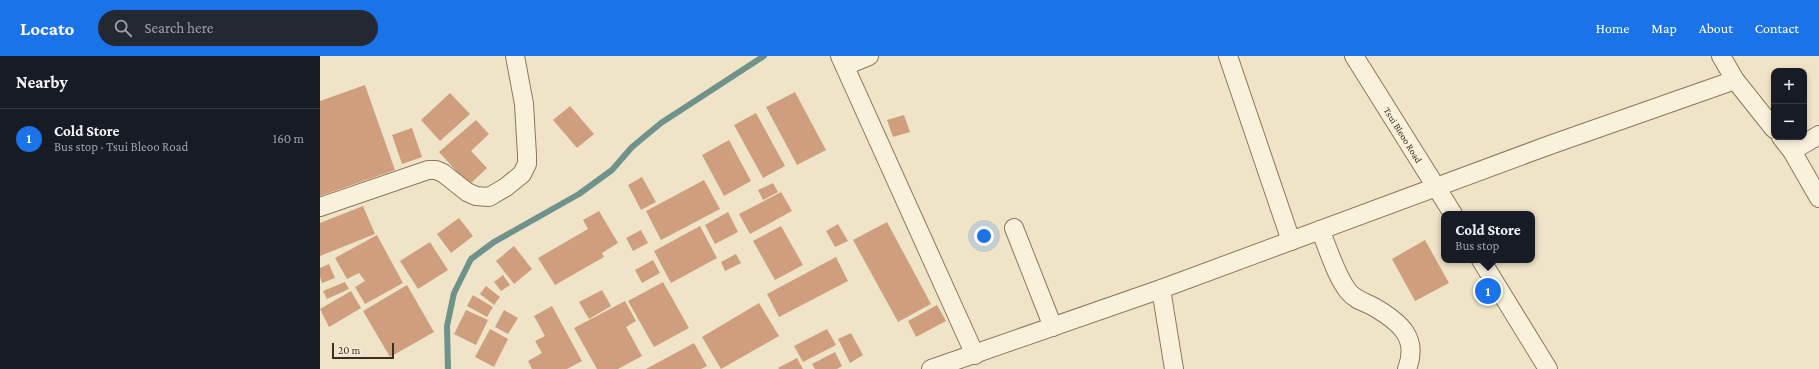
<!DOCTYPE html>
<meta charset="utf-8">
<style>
body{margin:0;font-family:"Crimson Pro",serif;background:#242831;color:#f1f3f6}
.controls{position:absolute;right:12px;top:12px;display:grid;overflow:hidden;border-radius:8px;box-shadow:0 2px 6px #0003}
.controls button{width:36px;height:36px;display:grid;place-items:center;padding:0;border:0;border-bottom:1px solid #363941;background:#171b24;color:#f1f3f6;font:20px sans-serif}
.scale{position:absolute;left:12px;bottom:10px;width:62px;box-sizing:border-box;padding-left:4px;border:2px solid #3d2e20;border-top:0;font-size:11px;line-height:14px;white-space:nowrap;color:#3d2e20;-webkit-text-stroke:3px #f7eed8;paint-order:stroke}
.you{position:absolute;left:664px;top:180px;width:14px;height:14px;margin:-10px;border:3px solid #fff;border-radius:50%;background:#1a73e8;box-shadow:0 0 0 6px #1a73e833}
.badge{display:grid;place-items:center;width:26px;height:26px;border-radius:50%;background:#1a73e8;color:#fff;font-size:13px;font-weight:700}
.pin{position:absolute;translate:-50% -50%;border:2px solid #fff;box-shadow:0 1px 4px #0006}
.popup{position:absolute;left:1121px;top:155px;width:94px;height:52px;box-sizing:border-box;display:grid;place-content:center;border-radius:8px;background:#171b24;filter:drop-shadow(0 1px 3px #0005);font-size:13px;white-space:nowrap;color:#9ea1a6}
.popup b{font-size:15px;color:#f1f3f6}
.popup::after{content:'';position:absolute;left:50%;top:100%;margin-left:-8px;border:8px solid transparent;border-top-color:#171b24}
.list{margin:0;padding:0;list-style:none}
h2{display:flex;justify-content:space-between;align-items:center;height:52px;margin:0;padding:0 16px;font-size:17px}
h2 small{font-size:13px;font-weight:400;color:#9ea1a6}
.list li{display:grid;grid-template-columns:26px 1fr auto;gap:12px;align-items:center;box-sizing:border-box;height:60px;padding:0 16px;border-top:1px solid #363941}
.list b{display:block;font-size:15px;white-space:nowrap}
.list p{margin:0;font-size:13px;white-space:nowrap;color:#9ea1a6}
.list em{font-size:13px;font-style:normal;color:#9ea1a6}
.icon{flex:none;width:22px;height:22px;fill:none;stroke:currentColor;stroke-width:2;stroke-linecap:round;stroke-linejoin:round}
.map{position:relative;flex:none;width:1499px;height:313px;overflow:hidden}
header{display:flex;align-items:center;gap:24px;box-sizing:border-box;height:56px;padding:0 20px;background:#1a73e8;color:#fff}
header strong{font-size:19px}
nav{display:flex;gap:22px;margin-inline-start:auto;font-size:14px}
.search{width:280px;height:36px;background:#242831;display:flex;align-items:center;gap:10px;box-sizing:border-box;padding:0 14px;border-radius:22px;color:#9ea1a6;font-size:15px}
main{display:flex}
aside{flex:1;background:#171b24}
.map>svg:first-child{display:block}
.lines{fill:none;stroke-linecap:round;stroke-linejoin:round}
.stream{stroke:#6f938a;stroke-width:6}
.building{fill:#cf9f7d}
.minor-casing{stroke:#8d765c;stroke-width:20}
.minor{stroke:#faf1dc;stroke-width:18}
.labels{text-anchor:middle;stroke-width:3;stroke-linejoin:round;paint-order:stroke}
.street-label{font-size:10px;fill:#3d2e20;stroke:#f7eed8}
</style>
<header>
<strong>Locato</strong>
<div class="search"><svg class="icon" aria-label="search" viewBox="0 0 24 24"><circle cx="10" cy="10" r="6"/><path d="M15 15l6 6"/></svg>Search here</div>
<nav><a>Home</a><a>Map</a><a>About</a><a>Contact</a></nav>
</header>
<main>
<aside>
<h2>Nearby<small></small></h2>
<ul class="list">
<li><span class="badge">1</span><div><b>Cold Store</b><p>Bus stop · Tsui Bleoo Road</p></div><em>160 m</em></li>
</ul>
</aside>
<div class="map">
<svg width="1499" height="313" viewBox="0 0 1499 313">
<rect width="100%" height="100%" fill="#f0e4c8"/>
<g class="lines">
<path class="stream" d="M 128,313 L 127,270 L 134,237 L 151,203 L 174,186 L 259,138 L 292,114 L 312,91 L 341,67 L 444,0"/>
</g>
<path class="building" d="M 45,29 L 75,114 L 0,140 L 0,45 Z
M 475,36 L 506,94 L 477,109 L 446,51 Z
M 130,37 L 150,58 L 120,85 L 101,64 Z
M 250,50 L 274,78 L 257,92 L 233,64 Z
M 436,57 L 465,110 L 443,122 L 414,69 Z
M 584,59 L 590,76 L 573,81 L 567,64 Z
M 156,64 L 169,78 L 151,95 L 167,112 L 149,129 L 119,96 Z
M 92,72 L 102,101 L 82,108 L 72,79 Z
M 409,84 L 431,125 L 404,140 L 382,99 Z
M 322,121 L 336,146 L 321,154 L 308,129 Z
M 384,124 L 400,153 L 341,184 L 326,155 Z
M 453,127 L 458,136 L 443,144 L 438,134 Z
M 461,136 L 472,155 L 430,178 L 419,158 Z
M 43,150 L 55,178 L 0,200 L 0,167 Z
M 279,155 L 298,187 L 282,197 L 284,201 L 235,229 L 218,202 L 268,173 L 263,164 Z
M 408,156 L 418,176 L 395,188 L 385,169 Z
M 139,162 L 153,180 L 131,197 L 117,178 Z
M 567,166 L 611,248 L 578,266 L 533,184 Z
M 518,168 L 528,185 L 515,191 L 506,175 Z
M 380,170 L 397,202 L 351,227 L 334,195 Z
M 461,170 L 483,209 L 455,224 L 433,185 Z
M 321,174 L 328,187 L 313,195 L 306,182 Z
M 57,179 L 83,227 L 45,248 L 35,231 L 45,225 L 39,217 L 27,223 L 15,202 Z
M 1105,184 L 1129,227 L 1095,245 L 1072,203 Z
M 110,186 L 128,214 L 98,233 L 80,205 Z
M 194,190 L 212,213 L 194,228 L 176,205 Z
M 416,198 L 421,207 L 405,215 L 401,206 Z
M 516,201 L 528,225 L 459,261 L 447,238 Z
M 333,204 L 340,217 L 322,227 L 315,214 Z
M 9,208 L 15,222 L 2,227 L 0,221 L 0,212 Z
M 183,219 L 190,229 L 181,235 L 174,226 Z
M 25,226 L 29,233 L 7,243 L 3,235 Z
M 343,226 L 369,272 L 334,291 L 308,245 Z
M 87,229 L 114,276 L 70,301 L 43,255 Z
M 166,230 L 180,241 L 174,249 L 160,238 Z
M 282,234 L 291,250 L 269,263 L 259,246 Z
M 31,235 L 41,252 L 9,271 L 0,253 Z
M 153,239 L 173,251 L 167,261 L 147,250 Z
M 305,245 L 316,265 L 306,271 L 322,300 L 298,313 L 277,313 L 254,272 Z
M 439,247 L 459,280 L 401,313 L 382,281 Z
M 617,249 L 626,265 L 596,281 L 588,265 Z
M 232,250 L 262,305 L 247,313 L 212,313 L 208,305 L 222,297 L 215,285 L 225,280 L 214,260 Z
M 146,254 L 168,264 L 156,289 L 134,278 Z
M 184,254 L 198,262 L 188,278 L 175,271 Z
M 170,273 L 188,283 L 174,311 L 155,301 Z
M 507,273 L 516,289 L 483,306 L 474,290 Z
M 531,277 L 543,299 L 530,307 L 518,283 Z
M 374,287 L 387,310 L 381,313 L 326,313 Z
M 515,296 L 522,310 L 517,313 L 495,313 L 492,308 Z
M 477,302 L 483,313 L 459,313 L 458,312 Z"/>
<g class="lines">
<g class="minor-casing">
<g id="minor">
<path d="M 520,0 L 655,299"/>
<path d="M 908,0 L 971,185"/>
<path id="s1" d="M 1034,0 L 1133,158"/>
<path d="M 1401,0 L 1415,24 L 1454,73"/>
<path d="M 525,10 L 549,0"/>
<path d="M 1461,81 L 1472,95 L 1499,142"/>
<path d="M 1472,95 L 1499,79"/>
<path d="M 0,151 L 108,114 L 116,114 L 123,117 L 147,136 L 156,140 L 169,141 L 186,131 L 202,118 L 207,108 L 207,99 L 204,48 L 195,0"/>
<path d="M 694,172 L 733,271"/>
<path d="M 1000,174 C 1009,194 1015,218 1028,235 C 1035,244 1045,246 1054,251 C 1080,266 1099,282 1087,313"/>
<path d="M 1161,204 L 1228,313"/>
<path d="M 841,233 L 854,313"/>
<path d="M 611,313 L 841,233 L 1227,90 L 1415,24"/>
</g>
</g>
<use href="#minor" class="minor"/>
</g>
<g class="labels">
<g class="street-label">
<text dy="4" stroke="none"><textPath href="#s1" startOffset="93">Tsui Bleoo Road</textPath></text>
</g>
</g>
</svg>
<div class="controls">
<button>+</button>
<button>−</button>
</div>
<div class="scale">20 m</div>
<div class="you"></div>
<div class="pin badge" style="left:1168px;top:235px">1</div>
<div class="popup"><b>Cold Store</b>Bus stop</div>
</div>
</main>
